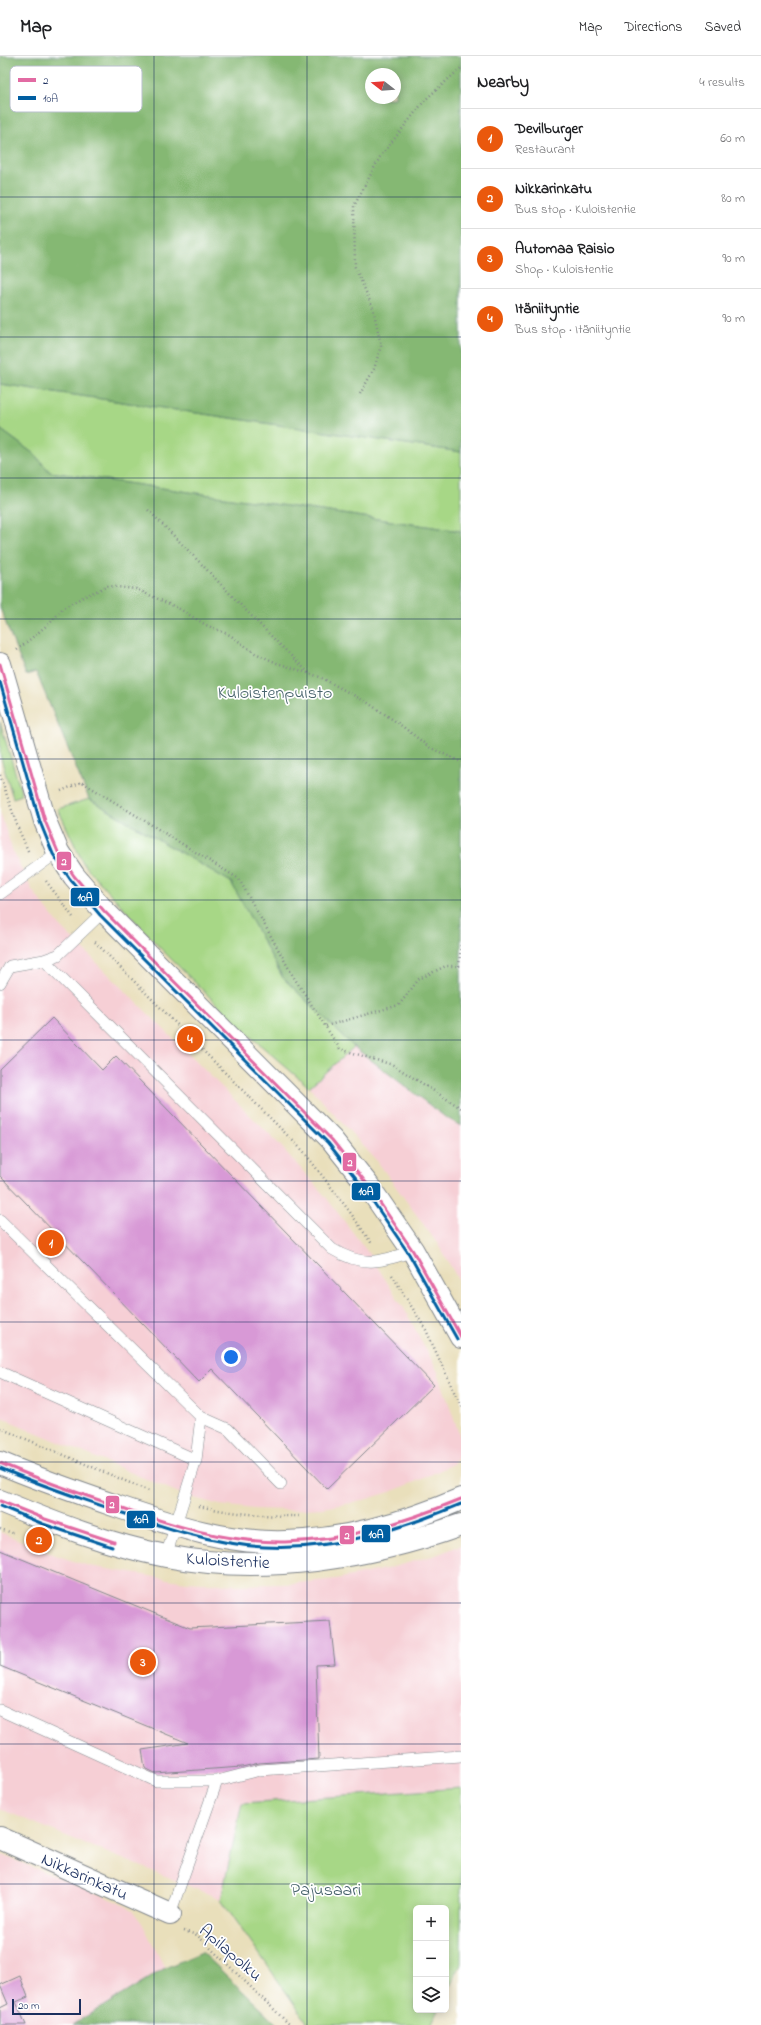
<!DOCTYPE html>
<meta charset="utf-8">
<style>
body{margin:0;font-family:"Indie Flower",sans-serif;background:#f2f2f2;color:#202124}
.controls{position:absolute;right:12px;bottom:12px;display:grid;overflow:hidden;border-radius:6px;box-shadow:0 2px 10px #0003}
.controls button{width:36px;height:36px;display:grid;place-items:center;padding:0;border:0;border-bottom:1px solid #e0e0e0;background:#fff;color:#202124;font:20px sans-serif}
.compass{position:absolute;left:365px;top:12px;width:36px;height:36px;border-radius:50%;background:#fff;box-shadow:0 2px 10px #0003;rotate:287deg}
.scale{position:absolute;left:12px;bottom:10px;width:69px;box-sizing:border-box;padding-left:4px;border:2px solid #1b2f5e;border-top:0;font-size:11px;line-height:14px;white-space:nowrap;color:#1b2f5e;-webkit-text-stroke:3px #fff;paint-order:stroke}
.you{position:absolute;left:231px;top:1301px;width:14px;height:14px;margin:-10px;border:3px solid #fff;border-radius:50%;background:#1a73e8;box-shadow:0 0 0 6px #1a73e833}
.badge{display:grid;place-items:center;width:26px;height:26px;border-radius:50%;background:#ea580c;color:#fff;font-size:13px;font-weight:700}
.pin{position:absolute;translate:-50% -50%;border:2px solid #fff;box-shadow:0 1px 4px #0006}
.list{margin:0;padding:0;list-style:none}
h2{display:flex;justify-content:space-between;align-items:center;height:52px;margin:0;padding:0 16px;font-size:17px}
h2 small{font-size:13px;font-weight:400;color:#757577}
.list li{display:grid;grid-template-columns:26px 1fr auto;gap:12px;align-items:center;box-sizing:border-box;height:60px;padding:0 16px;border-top:1px solid #e0e0e0}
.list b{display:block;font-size:15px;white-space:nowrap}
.list p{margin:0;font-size:13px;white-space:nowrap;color:#757577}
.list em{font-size:13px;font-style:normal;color:#757577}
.icon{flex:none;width:22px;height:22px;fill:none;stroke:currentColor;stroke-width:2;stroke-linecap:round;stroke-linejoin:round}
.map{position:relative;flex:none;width:461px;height:1969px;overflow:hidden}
header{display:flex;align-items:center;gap:24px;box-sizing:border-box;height:56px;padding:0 20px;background:#fff;border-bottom:1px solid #e0e0e0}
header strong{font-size:19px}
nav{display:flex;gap:22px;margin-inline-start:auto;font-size:14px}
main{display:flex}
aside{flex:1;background:#fff}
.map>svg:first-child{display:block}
.built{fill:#f6cfd5}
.green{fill:#a7d786;stroke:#618372}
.forest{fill:#85b873;stroke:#507468;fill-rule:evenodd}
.building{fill:#d899d6}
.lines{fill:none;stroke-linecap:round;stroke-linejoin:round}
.lane-casing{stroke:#82878c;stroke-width:12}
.street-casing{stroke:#82878c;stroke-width:24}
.secondary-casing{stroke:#82878c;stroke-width:24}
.path{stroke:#82878c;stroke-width:2.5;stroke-dasharray:1 3;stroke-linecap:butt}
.lane{stroke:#fff;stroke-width:11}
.street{stroke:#fff;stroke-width:22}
.secondary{stroke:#fff;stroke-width:22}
.bus-1-casing{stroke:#fff;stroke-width:6}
.bus-2-casing{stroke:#fff;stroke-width:6}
.bus-1{stroke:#e26ba3;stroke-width:3}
.bus-2{stroke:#005ea1;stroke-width:3}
.grid{fill:none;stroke:#1b2f5e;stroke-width:1;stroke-opacity:0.55}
.labels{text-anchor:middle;stroke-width:3.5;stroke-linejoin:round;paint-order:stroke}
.park-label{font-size:18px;fill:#45616a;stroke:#fff}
.street-label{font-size:18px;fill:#1b2f5e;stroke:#fff}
.key{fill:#fff;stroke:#bbc1cf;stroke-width:1}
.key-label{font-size:11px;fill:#1b2f5e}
.line-badge{stroke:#fff;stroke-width:1.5}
.badge-label{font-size:11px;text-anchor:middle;font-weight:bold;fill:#fff}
</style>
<header>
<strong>Map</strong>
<nav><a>Map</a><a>Directions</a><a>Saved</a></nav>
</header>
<main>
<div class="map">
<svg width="461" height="1969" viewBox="0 0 461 1969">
<rect width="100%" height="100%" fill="#fff"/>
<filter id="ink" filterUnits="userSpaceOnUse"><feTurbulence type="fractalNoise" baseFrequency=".025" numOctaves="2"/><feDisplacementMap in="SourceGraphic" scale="8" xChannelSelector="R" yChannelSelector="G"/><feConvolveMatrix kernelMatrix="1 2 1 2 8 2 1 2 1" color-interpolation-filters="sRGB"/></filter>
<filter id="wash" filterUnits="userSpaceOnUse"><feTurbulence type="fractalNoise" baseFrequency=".012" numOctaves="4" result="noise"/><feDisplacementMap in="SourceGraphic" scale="16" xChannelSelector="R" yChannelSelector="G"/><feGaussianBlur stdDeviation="0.9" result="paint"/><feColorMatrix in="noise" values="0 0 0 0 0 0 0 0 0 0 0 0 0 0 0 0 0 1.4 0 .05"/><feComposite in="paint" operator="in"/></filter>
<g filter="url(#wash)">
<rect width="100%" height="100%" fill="#e9dfbb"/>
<path class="built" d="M 0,756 L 12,793 L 32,834 L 60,870 L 279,1088 L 325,1140 L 367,1195 L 405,1254 L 438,1316 L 461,1384 L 461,1398 L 453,1408 L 422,1423 L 390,1436 L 357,1446 L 323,1452 L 288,1454 L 254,1453 L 220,1449 L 186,1440 L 0,1361 Z
M 354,991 L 444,1061 L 461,1070 L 461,1228 L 437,1187 L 377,1105 L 309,1031 Z
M 0,1476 L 52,1498 L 89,1510 L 186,1526 L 236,1529 L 286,1528 L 336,1523 L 386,1513 L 436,1499 L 461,1489 L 461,1732 L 242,1747 L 221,1843 L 0,1753 Z
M 0,1798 L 118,1846 L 132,1854 L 142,1867 L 165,1912 L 73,1969 L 0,1969 Z"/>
<path class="green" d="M 0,328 L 461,396 L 461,475 L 50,416 L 34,398 L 0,373 Z
M 0,666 L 22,739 L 13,742 L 0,699 Z
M 89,743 L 231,826 L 283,922 L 354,991 L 309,1031 L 242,973 L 162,894 L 84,809 L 58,753 Z
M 461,1732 L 461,1908 L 446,1938 L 446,1852 L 416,1852 L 416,1954 L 438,1954 L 431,1969 L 309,1969 L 221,1843 L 242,1747 Z"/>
<path class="forest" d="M 0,0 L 461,0 L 461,396 L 0,328 ZM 371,18 L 395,18 L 395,42 L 371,42 Z
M 0,373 L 34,398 L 50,416 L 461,475 L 461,1070 L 445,1061 L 354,991 L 283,922 L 231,826 L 89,743 L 36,616 L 26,619 L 0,552 Z
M 202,1896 L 278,1969 L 73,1969 L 165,1912 Z"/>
<g id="blocks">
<path class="building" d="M 52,962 L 102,1014 L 116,1000 L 434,1329 L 327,1433 L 212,1313 L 199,1326 L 0,1120 L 0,1013 Z
M 0,1494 L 190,1572 L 330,1565 L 335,1608 L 316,1609 L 319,1703 L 259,1707 L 242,1711 L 155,1717 L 145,1712 L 142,1694 L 188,1687 L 0,1610 Z
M 20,1920 L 28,1941 L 16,1946 L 26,1969 L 0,1969 L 0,1952 L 8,1948 L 0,1929 Z"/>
</g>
</g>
<g filter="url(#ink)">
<use href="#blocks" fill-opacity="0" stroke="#82878c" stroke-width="1"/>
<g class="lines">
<g class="lane-casing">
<path id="lane" d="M 0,838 L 58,796
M 44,904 L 332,1193 C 363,1212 381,1206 413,1195
M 0,927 L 10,910 L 44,904 L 58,899 L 104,855
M 0,1164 L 201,1361 L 228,1373 L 281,1428
M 0,1316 L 196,1404
M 166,1500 L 196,1404 L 201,1361
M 0,1654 L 156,1725 L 217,1725 L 260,1714 L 461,1700
M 170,1858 L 217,1725"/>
</g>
<g class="street-casing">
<path id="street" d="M 0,1782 L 170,1858"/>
</g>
<g class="secondary-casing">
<path id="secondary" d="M 0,608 L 45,765 L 58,796 L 74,820 L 104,855 L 332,1084 L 367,1128 L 413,1195 L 461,1281
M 0,1407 C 40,1424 81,1438 122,1452 C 175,1470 230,1488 286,1486 C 348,1484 405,1467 461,1443
M 0,1445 C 53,1467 109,1489 166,1500 C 263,1519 369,1502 461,1469"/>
</g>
<path class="path" d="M 360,338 L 374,313 L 381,290 L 373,252 L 355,211 L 354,150 L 380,101 L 425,44 L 461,12
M 148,454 C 203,508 254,565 310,618
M 17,594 L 51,566 L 63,552 L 85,540 L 108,530 L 136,533 L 178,552 L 206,569 L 230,579 L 255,597 L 277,607 L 320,621 L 368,647 L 398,667 L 429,691 L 461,706
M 0,719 L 18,772 L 29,797
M 61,735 L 82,726 L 239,823 L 293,920 L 340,993 L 393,1009 L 461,1052
M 46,825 L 73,861
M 95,886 L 304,1096 L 350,1156 L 372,1188
M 459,910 L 461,888
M 326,970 L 399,949 L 419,923 L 446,910 L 461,910
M 392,1219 L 426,1274 L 461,1351
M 0,1372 L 149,1435
M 199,1450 C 233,1458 265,1460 299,1460
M 0,1473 L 13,1477
M 184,1875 L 197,1879 L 290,1969"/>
<use href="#lane" class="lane"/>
<use href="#street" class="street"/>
<use href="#secondary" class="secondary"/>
<g class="bus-1-casing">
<path id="bus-1" d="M 0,608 L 45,765 L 58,796 L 74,820 L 104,855 L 332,1084 L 367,1128 L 413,1195 L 461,1281
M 0,1407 C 38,1423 77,1437 117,1450 C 171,1469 227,1487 285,1486 C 346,1485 405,1466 461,1443
M 0,1445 L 45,1463 L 114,1486"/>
</g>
<g class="bus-2-casing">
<path id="bus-2" d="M 0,626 L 40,766 L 53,798 L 70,823 L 100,859 L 328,1087 L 363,1131 L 409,1198 L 457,1283
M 0,1412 C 37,1428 76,1441 114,1454 C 163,1471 212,1488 264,1491 C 332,1495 399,1474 461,1448
M 0,1450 L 43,1468 L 112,1491"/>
</g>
<use href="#bus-1" class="bus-1"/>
<use href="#bus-2" class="bus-2"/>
</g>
</g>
<path class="grid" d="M 154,0 L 154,1969M 307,0 L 307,1969M 0,141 L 461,141M 0,281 L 461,281M 0,422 L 461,422M 0,563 L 461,563M 0,703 L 461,703M 0,844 L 461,844M 0,984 L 461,984M 0,1125 L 461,1125M 0,1266 L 461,1266M 0,1406 L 461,1406M 0,1547 L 461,1547M 0,1688 L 461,1688M 0,1828 L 461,1828"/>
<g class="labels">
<g class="park-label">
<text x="275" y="642">Kuloistenpuisto</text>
<text x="326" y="1839">Pajusaari</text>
</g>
<g class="street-label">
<text transform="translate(228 1504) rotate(3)" y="6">Kuloistentie</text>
<text transform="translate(85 1820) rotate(24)" y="6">Nikkarinkatu</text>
<text transform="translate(231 1896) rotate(41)" y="6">Apilapolku</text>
</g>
</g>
<rect x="10" y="10" width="132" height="46" rx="6" class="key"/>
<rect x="18" y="22" width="18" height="4" fill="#e26ba3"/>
<rect x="18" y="40" width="18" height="4" fill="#005ea1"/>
<g class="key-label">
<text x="43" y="28">2</text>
<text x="43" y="46">10A</text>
</g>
<g class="line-badge">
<rect x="56" y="795" width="16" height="20" rx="4" fill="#e26ba3"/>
<rect x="70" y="831" width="30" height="20" rx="4" fill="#005ea1"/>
<rect x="342" y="1096" width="15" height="20" rx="4" fill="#e26ba3"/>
<rect x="351" y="1126" width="30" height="19" rx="4" fill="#005ea1"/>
<rect x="105" y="1439" width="15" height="19" rx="4" fill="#e26ba3"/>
<rect x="126" y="1454" width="30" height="19" rx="4" fill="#005ea1"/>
<rect x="361" y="1468" width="30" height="19" rx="4" fill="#005ea1"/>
<rect x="339" y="1469" width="16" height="20" rx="4" fill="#e26ba3"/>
</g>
<g class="badge-label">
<text x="64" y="809">2</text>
<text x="85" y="845">10A</text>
<text x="350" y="1110">2</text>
<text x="366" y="1139">10A</text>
<text x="112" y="1452">2</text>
<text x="141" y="1467">10A</text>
<text x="376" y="1482">10A</text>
<text x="347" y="1483">2</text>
</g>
</svg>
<div class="controls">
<button>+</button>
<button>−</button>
<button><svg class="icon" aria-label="layers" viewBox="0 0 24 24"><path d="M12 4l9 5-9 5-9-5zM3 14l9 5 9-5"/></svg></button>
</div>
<svg class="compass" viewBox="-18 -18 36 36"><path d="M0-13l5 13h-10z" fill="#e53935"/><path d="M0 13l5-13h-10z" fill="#757577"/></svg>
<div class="scale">20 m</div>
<div class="you"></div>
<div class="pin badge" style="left:51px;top:1187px">1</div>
<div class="pin badge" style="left:39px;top:1484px">2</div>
<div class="pin badge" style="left:143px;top:1606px">3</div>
<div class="pin badge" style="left:190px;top:983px">4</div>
</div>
<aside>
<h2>Nearby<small>4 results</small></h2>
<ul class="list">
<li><span class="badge">1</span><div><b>Devilburger</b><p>Restaurant</p></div><em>60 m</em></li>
<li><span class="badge">2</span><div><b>Nikkarinkatu</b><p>Bus stop · Kuloistentie</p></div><em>80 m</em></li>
<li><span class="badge">3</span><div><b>Automaa Raisio</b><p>Shop · Kuloistentie</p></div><em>90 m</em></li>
<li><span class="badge">4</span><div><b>Itäniityntie</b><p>Bus stop · Itäniityntie</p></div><em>90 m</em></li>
</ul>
</aside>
</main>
